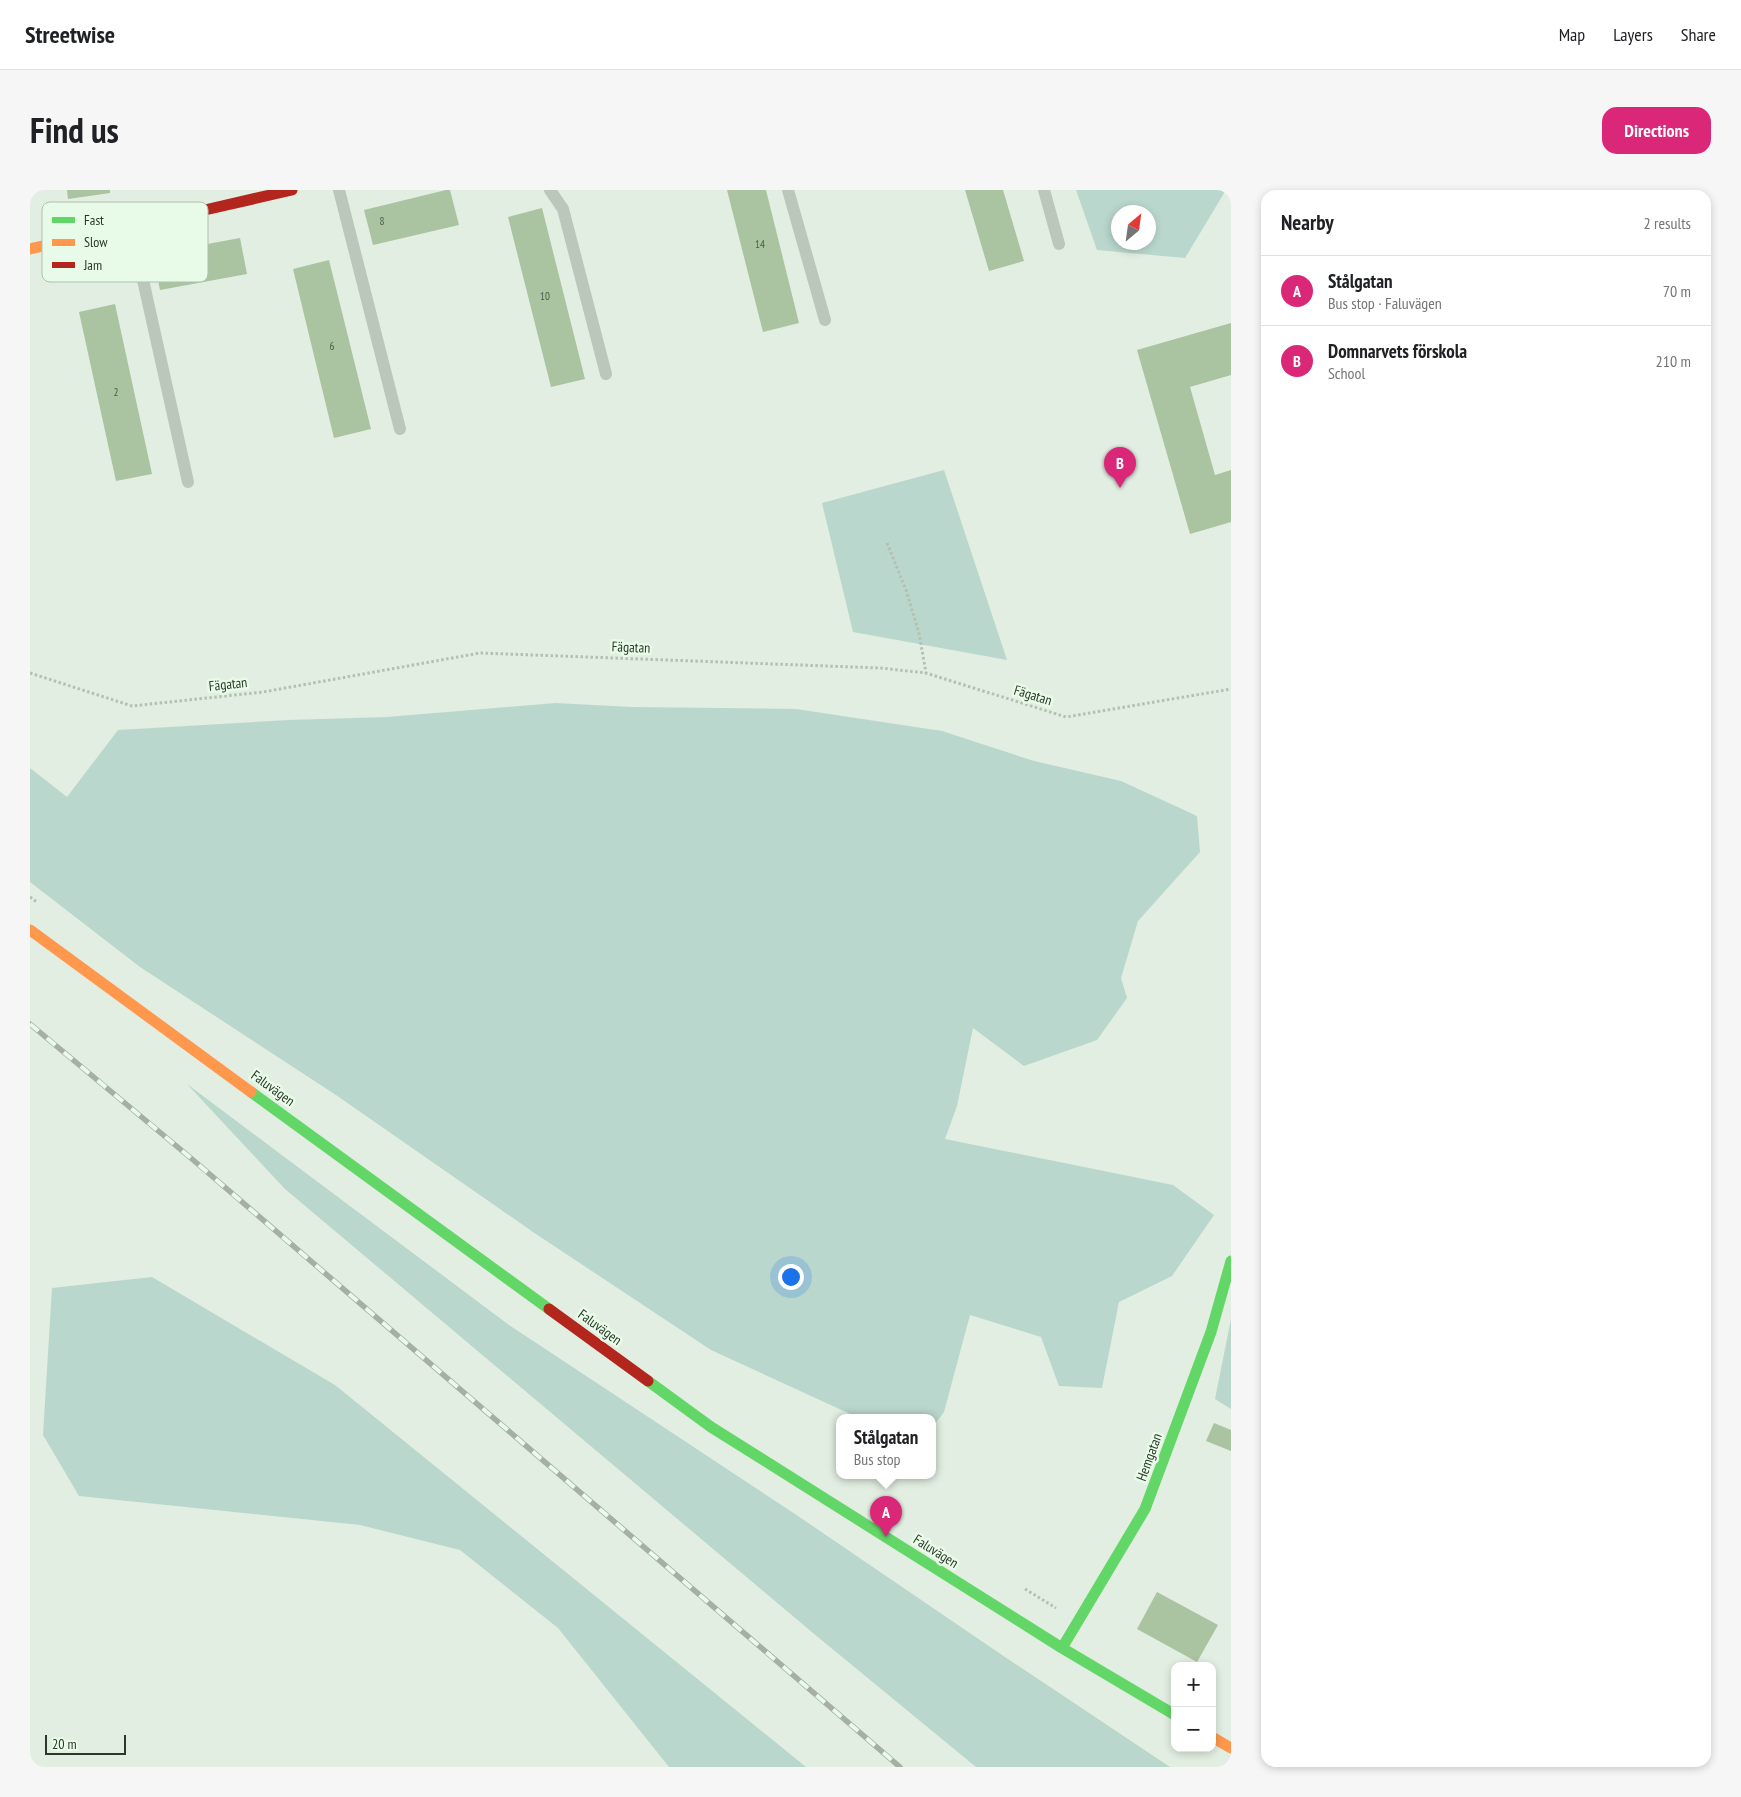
<!DOCTYPE html>
<meta charset="utf-8">
<style>
body{margin:0;font-family:"PT Sans Narrow",sans-serif;background:#f6f6f6;color:#202124}
.controls{position:absolute;right:15px;bottom:15px;display:grid;overflow:hidden;border-radius:10px;box-shadow:0 2px 8px #0003}
.controls button{width:45px;height:45px;display:grid;place-items:center;padding:0;border:0;border-bottom:1px solid #e0e0e0;background:#fff;color:#202124;font:25px sans-serif}
.compass{position:absolute;left:1081px;top:15px;width:45px;height:45px;border-radius:50%;background:#fff;box-shadow:0 2px 8px #0003;rotate:29deg}
.scale{position:absolute;left:15px;bottom:12px;width:81px;box-sizing:border-box;padding-left:5px;border:2px solid #2b3927;border-top:0;font-size:14px;line-height:18px;white-space:nowrap;color:#2b3927;-webkit-text-stroke:4px #e8fbe8;paint-order:stroke}
.you{position:absolute;left:760px;top:1086px;width:18px;height:18px;margin:-12px;border:4px solid #fff;border-radius:50%;background:#1a73e8;box-shadow:0 0 0 8px #1a73e833}
.badge{display:grid;place-items:center;width:32px;height:32px;border-radius:50%;background:#db2777;color:#fff;font-size:16px;font-weight:700}
.pin{position:absolute;translate:-50% -41px;filter:drop-shadow(0 1px 2px #0008)}
.pin::after{content:'';position:absolute;top:26px;width:18px;height:15px;background:inherit;clip-path:polygon(0 0,100% 0,50% 100%)}
.popup{position:absolute;left:806px;top:1224px;width:100px;height:65px;box-sizing:border-box;display:grid;place-content:center;border-radius:10px;background:#fff;filter:drop-shadow(0 1px 4px #0005);font-size:16px;white-space:nowrap;color:#757577}
.popup b{font-size:19px;color:#202124}
.popup::after{content:'';position:absolute;left:50%;top:100%;margin-left:-10px;border:10px solid transparent;border-top-color:#fff}
.list{margin:0;padding:0;list-style:none}
h2{display:flex;justify-content:space-between;align-items:center;height:65px;margin:0;padding:0 20px;font-size:21px}
h2 small{font-size:16px;font-weight:400;color:#757577}
.list li{display:grid;grid-template-columns:32px 1fr auto;gap:15px;align-items:center;box-sizing:border-box;height:70px;padding:0 20px;border-top:1px solid #e0e0e0}
.list b{display:block;font-size:19px;white-space:nowrap}
.list p{margin:0;font-size:16px;white-space:nowrap;color:#757577}
.list em{font-size:16px;font-style:normal;color:#757577}
.map{position:relative;flex:none;width:1201px;height:1577px;overflow:hidden;border-radius:15px}
header{display:flex;align-items:center;gap:30px;box-sizing:border-box;height:70px;padding:0 25px;background:#fff;border-bottom:1px solid #e0e0e0}
header strong{font-size:24px}
nav{display:flex;gap:28px;margin-inline-start:auto;font-size:18px}
.intro{display:flex;align-items:center;justify-content:space-between;box-sizing:border-box;height:120px;padding:0 30px}
h1{margin:0;font-size:35px}
.button{padding:12px 22px;border-radius:15px;background:#db2777;color:#fff;font-size:18px;font-weight:700}
main{display:flex;gap:30px;padding:0 30px}
aside{flex:1;background:#fff;border-radius:15px;box-shadow:0 2px 8px #0003}
.map>svg:first-child{display:block}
.green{fill:#bad7cd;fill-rule:evenodd}
.building{fill:#aac3a1}
.lines{fill:none;stroke-linecap:round;stroke-linejoin:round}
.path{stroke:#b3c0b2;stroke-width:3;stroke-dasharray:2.5 2.5;stroke-linecap:butt}
.lane{stroke:#bbc7ba;stroke-width:12}
.fast{stroke:#63d668;stroke-width:11}
.slow{stroke:#ff974d;stroke-width:11}
.jam{stroke:#b3261e;stroke-width:11}
.rail-casing{stroke:#a5afa4;stroke-width:5.5}
.rail{stroke:#e8fbe8;stroke-width:4;stroke-dasharray:11;stroke-linecap:butt}
.labels{text-anchor:middle;stroke-width:5;stroke-linejoin:round;paint-order:stroke}
.number-label{font-size:11px;fill:#4b5c46}
.street-label{font-size:14px;fill:#2b3927;stroke:#e8fbe8}
.key{fill:#e8fbe8;stroke:#afc1ae;stroke-width:1}
.key-label{font-size:14px;fill:#2b3927}
</style>
<header>
<strong>Streetwise</strong>
<nav><a>Map</a><a>Layers</a><a>Share</a></nav>
</header>
<div class="intro"><h1>Find us</h1><a class="button">Directions</a></div>
<main>
<div class="map">
<svg width="1201" height="1577" viewBox="0 0 1201 1577">
<rect width="100%" height="100%" fill="#e1eee1"/>
<path class="green" d="M 1046,0 L 1196,0 L 1155,68 L 1067,60 ZM 1088,22 L 1118,22 L 1118,52 L 1088,52 Z
M 914,280 L 977,470 L 823,442 L 792,313 Z
M 526,513 L 601,517 L 766,519 L 912,541 L 1004,571 L 1091,591 L 1167,626 L 1170,662 L 1108,731 L 1091,788 L 1097,808 L 1067,850 L 994,876 L 943,838 L 927,916 L 915,949 L 1143,995 L 1184,1025 L 1142,1086 L 1089,1112 L 1072,1198 L 1029,1196 L 1011,1147 L 940,1125 L 914,1222 L 902,1238 L 902,1228 L 829,1228 L 681,1160 L 503,1042 L 306,905 L 110,777 L 0,692 L 0,578 L 37,607 L 88,540 L 258,530 L 357,527 Z
M 157,894 L 479,1135 L 765,1324 L 972,1465 L 1140,1577 L 946,1577 L 783,1443 L 255,999 Z
M 122,1087 L 305,1195 L 776,1577 L 639,1577 L 528,1438 L 430,1360 L 330,1335 L 49,1306 L 13,1245 L 22,1098 Z
M 1201,1129 L 1201,1219 L 1185,1209 Z"/>
<path class="building" d="M 37,0 L 80,0 L 80,3 L 38,9 Z
M 416,0 L 420,0 L 429,35 L 343,55 L 334,20 Z
M 697,0 L 736,0 L 769,133 L 733,142 Z
M 935,0 L 973,0 L 994,71 L 959,81 Z
M 512,18 L 555,189 L 521,197 L 478,27 Z
M 210,48 L 217,84 L 130,100 L 123,64 Z
M 299,70 L 341,239 L 304,248 L 263,79 Z
M 85,114 L 122,284 L 86,291 L 49,122 Z
M 1201,133 L 1201,185 L 1160,197 L 1185,285 L 1201,280 L 1201,332 L 1160,344 L 1107,160 Z
M 1184,1233 L 1201,1240 L 1201,1261 L 1176,1251 Z
M 1127,1402 L 1188,1435 L 1167,1472 L 1107,1439 Z"/>
<g class="lines">
<path class="path" d="M 857,353 L 876,400 L 889,443 L 896,483
M 0,483 L 102,516 L 233,502 L 450,463 L 850,478 L 896,483 L 1036,527 L 1201,499
M 0,707 L 8,713
M 995,1399 L 1026,1418"/>
<path class="lane" d="M 309,0 L 370,239
M 520,0 L 533,19 L 576,184
M 758,0 L 795,130
M 1014,0 L 1029,54
M 101,36 L 158,292"/>
<path class="fast" d="M 221,902 L 519,1119
M 618,1191 L 681,1237 L 1032,1458 L 1145,1525
M 1032,1458 L 1115,1319 L 1181,1142 L 1201,1071"/>
<path class="slow" d="M 0,59 L 166,22
M 0,740 L 221,902
M 1182,1547 L 1201,1558"/>
<path class="jam" d="M 166,22 L 262,0
M 519,1119 L 618,1191"/>
<g class="rail-casing">
<path id="rail" d="M 0,834 L 162,969 L 870,1577"/>
</g>
<use href="#rail" class="rail"/>
</g>
<g class="labels">
<g class="number-label">
<text x="352" y="35">8</text>
<text x="730" y="58">14</text>
<text x="515" y="110">10</text>
<text x="302" y="160">6</text>
<text x="86" y="206">2</text>
</g>
<g class="street-label">
<text transform="translate(601 457) rotate(2)" y="5">Fägatan</text>
<text transform="translate(198 494) rotate(-6)" y="5">Fägatan</text>
<text transform="translate(1003 505) rotate(17)" y="5">Fägatan</text>
<text transform="translate(243 898) rotate(36)" y="5">Faluvägen</text>
<text transform="translate(570 1137) rotate(36)" y="5">Faluvägen</text>
<text transform="translate(1119 1267) rotate(-70)" y="5">Hemgatan</text>
<text transform="translate(906 1361) rotate(32)" y="5">Faluvägen</text>
</g>
</g>
<rect x="12" y="12" width="166" height="80" rx="8" class="key"/>
<rect x="22" y="27" width="23" height="6" fill="#63d668"/>
<rect x="22" y="49" width="23" height="7" fill="#ff974d"/>
<rect x="22" y="72" width="23" height="6" fill="#b3261e"/>
<g class="key-label">
<text x="54" y="35">Fast</text>
<text x="54" y="57">Slow</text>
<text x="54" y="80">Jam</text>
</g>
</svg>
<div class="controls">
<button>+</button>
<button>−</button>
</div>
<svg class="compass" viewBox="-18 -18 36 36"><path d="M0-13l5 13h-10z" fill="#e53935"/><path d="M0 13l5-13h-10z" fill="#757577"/></svg>
<div class="scale">20 m</div>
<div class="you"></div>
<div class="pin badge" style="left:856px;top:1347px">A</div>
<div class="popup"><b>Stålgatan</b>Bus stop</div>
<div class="pin badge" style="left:1090px;top:298px">B</div>
</div>
<aside>
<h2>Nearby<small>2 results</small></h2>
<ul class="list">
<li><span class="badge">A</span><div><b>Stålgatan</b><p>Bus stop · Faluvägen</p></div><em>70 m</em></li>
<li><span class="badge">B</span><div><b>Domnarvets förskola</b><p>School</p></div><em>210 m</em></li>
</ul>
</aside>
</main>
